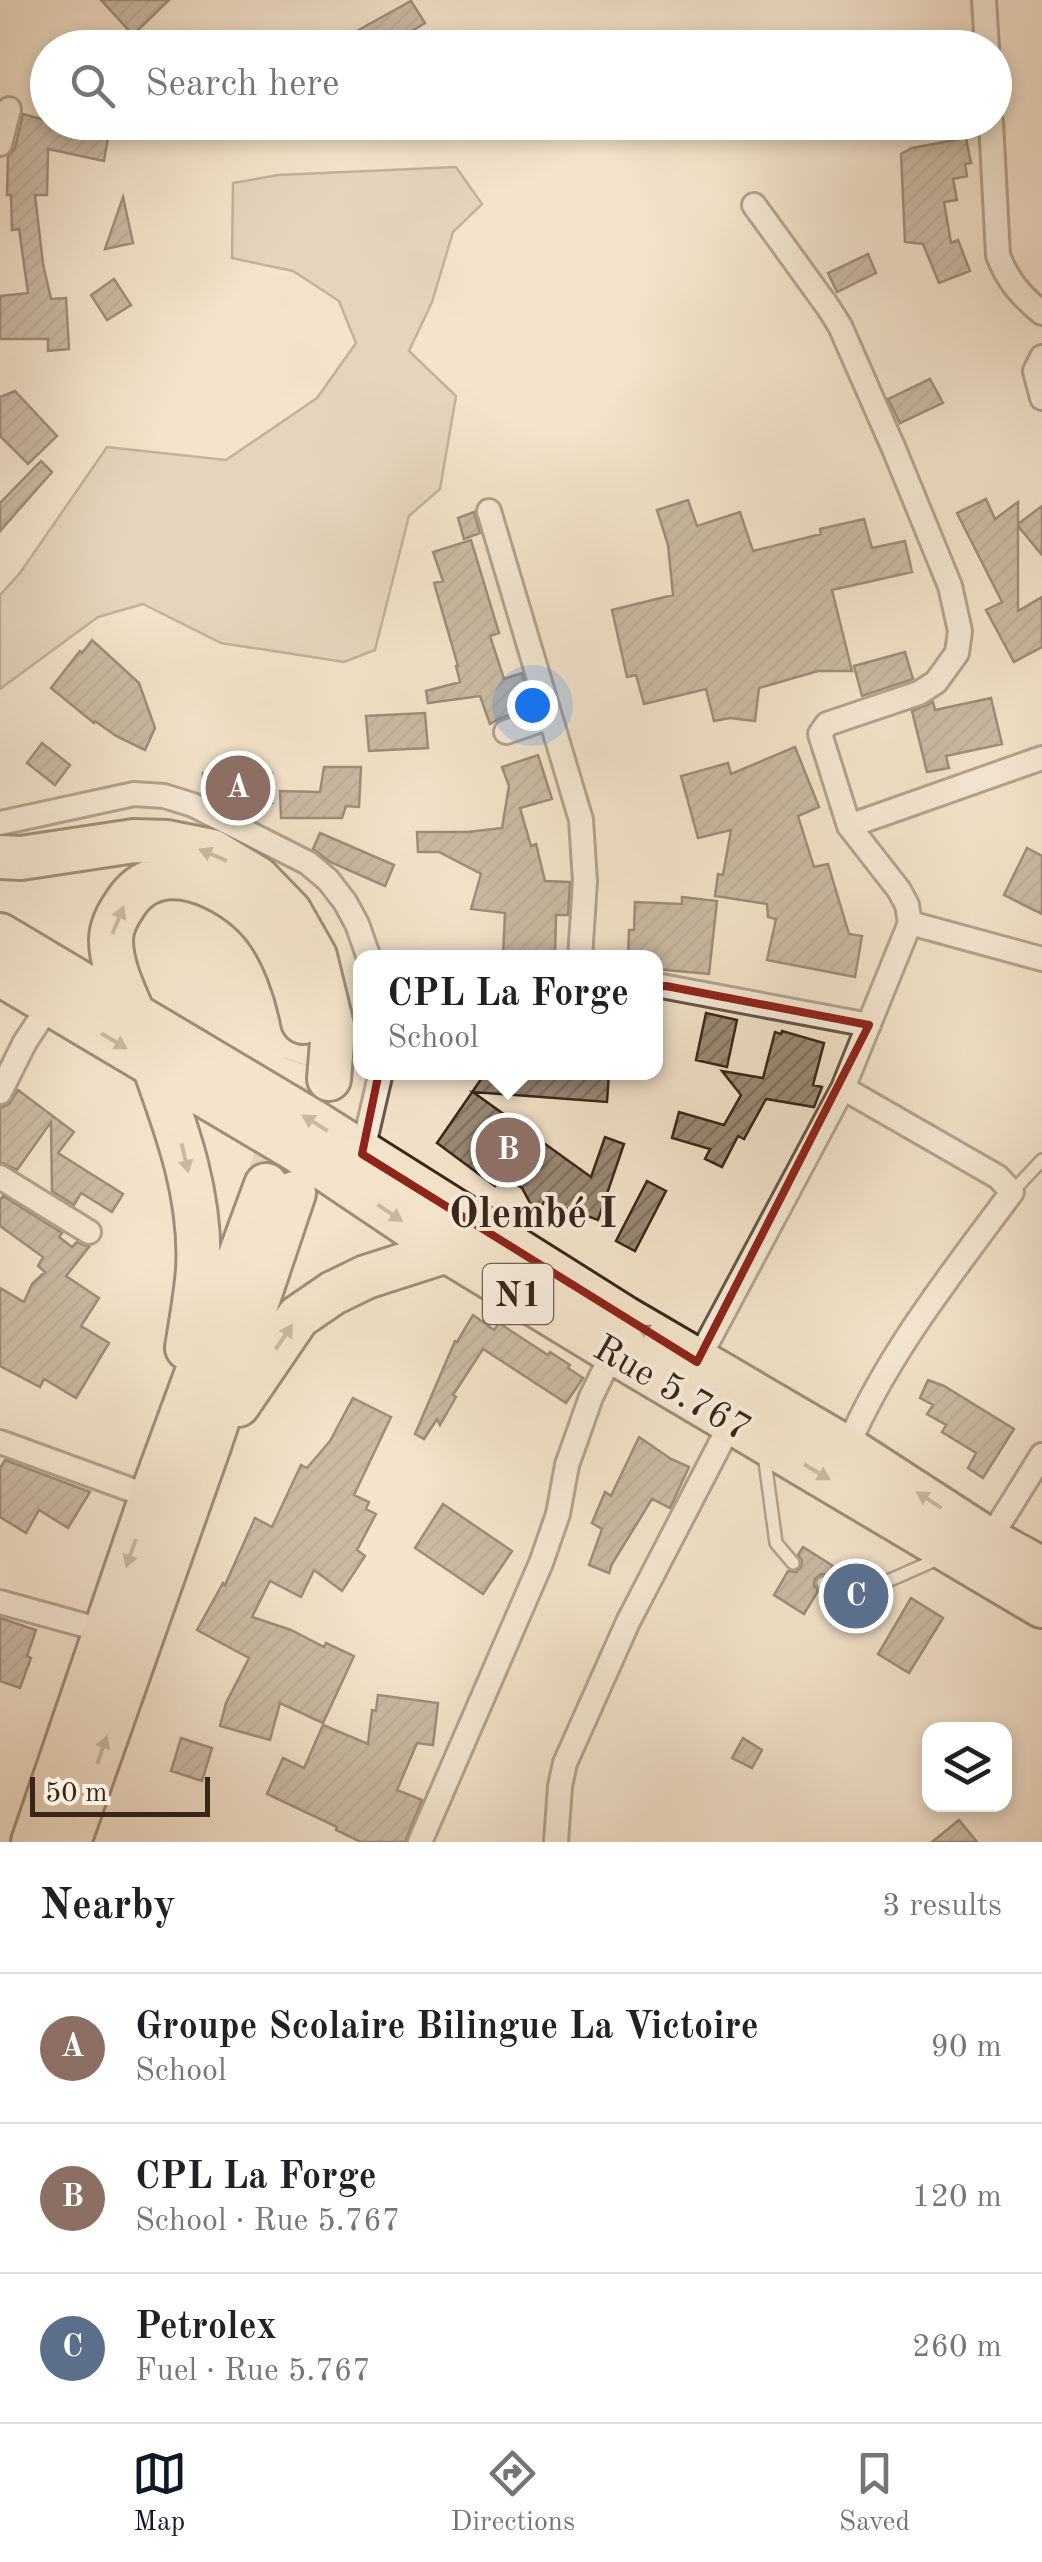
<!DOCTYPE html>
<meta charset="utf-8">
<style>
body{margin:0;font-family:"Old Standard TT",serif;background:#f6f6f6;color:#202124}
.controls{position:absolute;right:30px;bottom:30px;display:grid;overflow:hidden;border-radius:20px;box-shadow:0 5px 15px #0003}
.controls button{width:90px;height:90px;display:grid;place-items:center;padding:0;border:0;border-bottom:2px solid #e0e0e0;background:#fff;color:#202124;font:50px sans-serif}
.scale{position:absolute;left:30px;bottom:25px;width:180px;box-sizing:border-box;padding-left:10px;border:5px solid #392619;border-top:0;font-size:28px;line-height:35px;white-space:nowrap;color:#392619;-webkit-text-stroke:8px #f8edde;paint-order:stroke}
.you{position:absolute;left:532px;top:705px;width:35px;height:35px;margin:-25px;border:8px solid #fff;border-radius:50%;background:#1a73e8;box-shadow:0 0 0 15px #1a73e833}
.badge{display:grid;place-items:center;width:65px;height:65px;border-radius:50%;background:#111827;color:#fff;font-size:32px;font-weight:700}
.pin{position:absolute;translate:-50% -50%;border:5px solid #fff;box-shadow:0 2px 10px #0006}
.popup{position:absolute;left:353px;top:950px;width:310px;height:130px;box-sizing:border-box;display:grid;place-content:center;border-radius:20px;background:#fff;filter:drop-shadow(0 2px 8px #0005);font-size:32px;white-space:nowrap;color:#757577}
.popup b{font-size:38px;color:#202124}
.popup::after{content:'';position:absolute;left:50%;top:100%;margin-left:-20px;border:20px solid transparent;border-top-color:#fff}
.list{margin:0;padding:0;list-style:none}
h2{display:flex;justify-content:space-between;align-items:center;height:130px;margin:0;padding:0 40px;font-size:42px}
h2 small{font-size:32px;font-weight:400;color:#757577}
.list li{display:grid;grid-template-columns:65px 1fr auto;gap:30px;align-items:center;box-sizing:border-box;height:150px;padding:0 40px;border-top:2px solid #e0e0e0}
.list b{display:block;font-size:38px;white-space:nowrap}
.list p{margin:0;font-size:32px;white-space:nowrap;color:#757577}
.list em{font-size:32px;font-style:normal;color:#757577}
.icon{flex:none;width:55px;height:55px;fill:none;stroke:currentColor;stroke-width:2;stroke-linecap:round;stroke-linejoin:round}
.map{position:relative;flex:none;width:1042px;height:1842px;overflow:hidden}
.search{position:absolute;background:#fff;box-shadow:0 5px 15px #0003;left:30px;right:30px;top:30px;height:110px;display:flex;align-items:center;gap:25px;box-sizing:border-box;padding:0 35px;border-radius:55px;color:#757577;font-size:38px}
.sheet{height:580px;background:#fff}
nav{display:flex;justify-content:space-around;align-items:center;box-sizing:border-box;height:140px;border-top:2px solid #e0e0e0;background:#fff;font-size:28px;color:#757577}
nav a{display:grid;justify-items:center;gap:5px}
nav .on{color:#111827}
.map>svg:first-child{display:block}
.green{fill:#d4c4ae;stroke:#867564;stroke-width:2.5}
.building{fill:url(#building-hatch);stroke:#392619;stroke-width:2.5}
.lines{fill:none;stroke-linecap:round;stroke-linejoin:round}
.highway-tunnel{stroke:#cfbea8;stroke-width:42;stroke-dasharray:42 21;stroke-linecap:butt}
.lane-casing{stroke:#685646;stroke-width:16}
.street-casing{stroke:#685646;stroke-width:28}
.highway-casing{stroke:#392619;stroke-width:48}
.lane{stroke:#f8edde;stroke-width:11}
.street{stroke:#f8edde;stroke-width:22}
.highway{stroke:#f4e4cc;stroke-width:42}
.oneway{fill:#968572}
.marked{fill:none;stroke:#8f2418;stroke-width:8;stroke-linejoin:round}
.labels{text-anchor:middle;stroke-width:8;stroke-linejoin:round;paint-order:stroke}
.shield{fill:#f8edde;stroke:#726254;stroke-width:2.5}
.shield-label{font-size:35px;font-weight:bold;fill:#392619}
.street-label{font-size:38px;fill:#392619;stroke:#f8edde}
.quarter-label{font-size:42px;font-weight:bold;fill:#392619;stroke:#f8edde}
</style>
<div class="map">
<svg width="1042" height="1842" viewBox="0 0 1042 1842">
<defs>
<pattern id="building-hatch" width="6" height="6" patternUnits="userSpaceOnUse" patternTransform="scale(2.5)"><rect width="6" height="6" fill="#9a8976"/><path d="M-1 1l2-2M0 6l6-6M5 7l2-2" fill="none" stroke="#7f7060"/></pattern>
</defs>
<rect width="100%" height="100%" fill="#f4e4cc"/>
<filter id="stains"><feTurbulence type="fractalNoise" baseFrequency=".002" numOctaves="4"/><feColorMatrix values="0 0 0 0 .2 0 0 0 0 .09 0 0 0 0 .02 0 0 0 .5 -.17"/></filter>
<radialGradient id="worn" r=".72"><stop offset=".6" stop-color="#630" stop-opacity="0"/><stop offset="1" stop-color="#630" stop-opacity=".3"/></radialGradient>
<path class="green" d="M 456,167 L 482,204 L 453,232 L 432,302 L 409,351 L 456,396 L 440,489 L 409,516 L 375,650 L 344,662 L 221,643 L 143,604 L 98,617 L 0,689 L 0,595 L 20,573 L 107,447 L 226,460 L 317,398 L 356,343 L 339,301 L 293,271 L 232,258 L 233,183 L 278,175 Z"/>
<path class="building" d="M 101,0 L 169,0 L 133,35 Z
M 411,1 L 425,23 L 383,48 L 362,48 L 355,32 Z
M 23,114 L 108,138 L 104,161 L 48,149 L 47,195 L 35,195 L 43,264 L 51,299 L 66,298 L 69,349 L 48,351 L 48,339 L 0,339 L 0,296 L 28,293 L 19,229 L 12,230 L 11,195 L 7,195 L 8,156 L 15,148 Z
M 966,138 L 971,163 L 965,164 L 967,176 L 953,179 L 957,200 L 944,202 L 951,243 L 958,240 L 970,271 L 939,283 L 923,244 L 905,242 L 901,154 L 912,148 Z
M 123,197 L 133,243 L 105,249 Z
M 868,254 L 876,273 L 837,292 L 828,273 Z
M 114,279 L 131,305 L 107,320 L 91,295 Z
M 930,379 L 943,403 L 900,423 L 888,399 Z
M 15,391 L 57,436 L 28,464 L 0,436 L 0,397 Z
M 41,461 L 52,472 L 0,531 L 0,503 Z
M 986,499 L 995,519 L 1018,502 L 1018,524 L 1042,506 L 1042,555 L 1018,526 L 1018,611 L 1042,597 L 1042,647 L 1014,662 L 986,610 L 1002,602 L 957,513 Z
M 688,500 L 697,526 L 740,512 L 753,551 L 821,534 L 820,529 L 864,519 L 872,548 L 905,541 L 912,572 L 832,590 L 852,671 L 818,671 L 759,688 L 755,721 L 730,718 L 714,721 L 706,689 L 644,704 L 636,675 L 627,677 L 612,610 L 673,595 L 668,545 L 657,510 Z
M 474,512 L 480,533 L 464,539 L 458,518 Z
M 471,540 L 499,633 L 490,636 L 504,679 L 522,673 L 532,707 L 501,718 L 490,724 L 480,696 L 428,703 L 426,691 L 460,682 L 456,666 L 458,666 L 434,583 L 443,581 L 433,552 Z
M 92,640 L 139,683 L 155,728 L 145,750 L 116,736 L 95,721 L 94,723 L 51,688 L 80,651 L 82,653 Z
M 905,652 L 913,679 L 862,696 L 854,666 Z
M 991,698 L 1002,744 L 946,756 L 949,768 L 927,772 L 912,711 L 933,702 L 935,710 Z
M 425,713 L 428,748 L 369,751 L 366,716 Z
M 42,743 L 70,765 L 55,785 L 27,763 Z
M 795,747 L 819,807 L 798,816 L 814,867 L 828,864 L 849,934 L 862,936 L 855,977 L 767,960 L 776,919 L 768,917 L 767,904 L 715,896 L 718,874 L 723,875 L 731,830 L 698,838 L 681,776 L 728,763 L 731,774 Z
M 538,755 L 552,799 L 520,808 L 531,846 L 536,844 L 545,881 L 570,882 L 568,915 L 556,915 L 555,957 L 503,955 L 505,913 L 471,909 L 481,874 L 439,852 L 418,852 L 417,832 L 467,832 L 502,828 L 509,786 L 502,767 Z
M 324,767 L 361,767 L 359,807 L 346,806 L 342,818 L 281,818 L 280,791 L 320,792 Z
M 203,773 L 272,773 L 272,803 L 222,803 L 203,793 Z
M 320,833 L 394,865 L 385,886 L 330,862 L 313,849 Z
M 1027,848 L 1042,856 L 1042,914 L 1004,895 Z
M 682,897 L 717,901 L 709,974 L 656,969 L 656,958 L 628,958 L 629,930 L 634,930 L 635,902 L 682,904 Z
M 706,1013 L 737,1020 L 727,1067 L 696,1060 Z
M 782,1031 L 824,1043 L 813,1085 L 822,1087 L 814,1107 L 766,1099 L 744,1139 L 738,1136 L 722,1167 L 705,1159 L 710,1149 L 672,1138 L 679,1112 L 724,1125 L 741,1095 L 722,1071 L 763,1078 L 775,1032 L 781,1034 Z
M 486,1072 L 609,1072 L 607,1102 L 473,1092 L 591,1177 L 605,1137 L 624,1144 L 598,1220 L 554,1204 L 552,1207 L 544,1202 L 536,1214 L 522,1188 L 503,1176 L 495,1186 L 437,1143 Z
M 18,1090 L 74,1132 L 58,1153 L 123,1194 L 112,1212 L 81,1193 L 74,1205 L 52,1191 L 51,1122 L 17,1170 L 0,1162 L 0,1108 L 9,1104 Z
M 647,1181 L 666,1191 L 635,1251 L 616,1241 Z
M 3,1196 L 62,1233 L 59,1237 L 72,1247 L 77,1242 L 89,1247 L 66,1276 L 99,1298 L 81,1326 L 109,1343 L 76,1398 L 44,1379 L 40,1387 L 0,1366 L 0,1288 L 24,1302 L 32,1284 L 45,1272 L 38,1266 L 43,1257 L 0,1226 L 0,1200 Z
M 473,1315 L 494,1330 L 499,1323 L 548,1355 L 550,1352 L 570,1365 L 568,1368 L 583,1378 L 566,1403 L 483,1349 L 453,1395 L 456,1397 L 440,1425 L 437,1419 L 424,1439 L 415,1434 L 455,1341 L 457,1342 Z
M 928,1380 L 944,1386 L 1014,1429 L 983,1478 L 968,1468 L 976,1453 L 942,1432 L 946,1425 L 927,1414 L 933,1405 L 920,1398 Z
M 353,1398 L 391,1417 L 354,1495 L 369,1502 L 366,1509 L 376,1514 L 357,1550 L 365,1556 L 342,1591 L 314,1570 L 301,1597 L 270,1581 L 252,1617 L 291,1630 L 324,1647 L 326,1643 L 354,1656 L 323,1723 L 280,1703 L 270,1740 L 220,1726 L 226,1703 L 249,1658 L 197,1630 L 223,1583 L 225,1585 L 255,1518 L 272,1527 L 301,1465 L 307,1468 L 330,1441 Z
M 639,1437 L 671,1459 L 689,1467 L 670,1508 L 652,1499 L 612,1564 L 609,1573 L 589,1565 L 602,1529 L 592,1523 L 605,1492 L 611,1496 Z
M 5,1460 L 90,1492 L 68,1528 L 39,1510 L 26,1533 L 0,1517 L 0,1468 Z
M 443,1504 L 512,1551 L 483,1594 L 415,1548 Z
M 803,1547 L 833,1566 L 828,1575 L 821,1574 L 815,1579 L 814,1585 L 818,1591 L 804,1614 L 774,1595 L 788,1571 L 796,1572 L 801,1567 L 802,1560 L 798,1555 Z
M 911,1598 L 943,1618 L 909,1673 L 878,1654 Z
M 0,1618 L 36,1630 L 27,1656 L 31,1658 L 20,1688 L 0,1681 Z
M 378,1695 L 438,1703 L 433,1745 L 417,1743 L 397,1790 L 422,1800 L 405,1842 L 361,1842 L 336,1830 L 337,1827 L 267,1794 L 283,1758 L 304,1768 L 323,1725 L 368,1744 L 372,1710 L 376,1711 Z
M 181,1738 L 212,1748 L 202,1781 L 171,1771 Z
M 743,1738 L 762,1750 L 752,1768 L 732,1758 Z
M 959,1820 L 977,1842 L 932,1842 Z"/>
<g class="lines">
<path class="highway-tunnel" d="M 266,1185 L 305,1064"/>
<g class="lane-casing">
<path id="lane" d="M 1012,1192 L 1042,1160
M 764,1454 L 776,1543 L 793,1563
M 823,1583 L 847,1592 L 872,1588 L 940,1558"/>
</g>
<g class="street-casing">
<path id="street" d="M 984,0 L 987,48
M 991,122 L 998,255 C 1007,280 1021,296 1042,313
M 0,144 L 9,109
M 1042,357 L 1035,371 L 1042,398
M 489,511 L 581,820 L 585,881 L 580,958
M 506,732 L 550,717
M 0,823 L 134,794 L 164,796 L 193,805 L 308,863 L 328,880 L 345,902 L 357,924 L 369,958
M 849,826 L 1042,758
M 910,923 L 1042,959
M 656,985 L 869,1025
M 843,1088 L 998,1177 L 1012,1192 C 952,1273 887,1354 847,1448
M 0,1092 L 25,1042 L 51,1003
M 362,1154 L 381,1072
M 0,1177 L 89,1232
M 697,1362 L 843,1088 L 910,923 L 907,905 L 899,890 L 849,826 L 820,734 L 827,724 L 919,693 L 936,682 L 957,653 L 960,631 L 950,586 L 894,449 L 840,326 L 828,307 L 754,205
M 0,1442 L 151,1497
M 989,1540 L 1042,1455
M 0,1602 L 105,1631
M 420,1842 L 541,1563 L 558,1514 L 567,1465 L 591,1397 L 613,1352
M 556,1842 L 560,1786 L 565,1763 L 628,1622 L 732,1421"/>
</g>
<g class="highway-casing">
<path id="highway" d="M 0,857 L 21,858 L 134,841 L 167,842 L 212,851 L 257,878 L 290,912 L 315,956 L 333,1030 L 329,1079
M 0,935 L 314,1122 L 625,1318 L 847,1448 L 989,1540 L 1042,1569
M 0,974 L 298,1151 L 447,1251 L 613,1352 L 1042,1606
M 133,1013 C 123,990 111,965 111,940 C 111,927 118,914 125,904 C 158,851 231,887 262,924 C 283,949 297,990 303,1022
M 154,1066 C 178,1132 202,1198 198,1270 C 196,1296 191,1322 187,1348
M 238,1405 L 298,1317 L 333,1293 L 366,1277 L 447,1251
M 33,1842 L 151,1497 L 266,1185
M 69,1842 L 209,1446 L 294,1193"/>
</g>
<use href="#lane" class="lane"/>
<use href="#street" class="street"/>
<use href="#highway" class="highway"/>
</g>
<defs><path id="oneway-solid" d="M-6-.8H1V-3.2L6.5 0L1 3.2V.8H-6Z" transform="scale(2.5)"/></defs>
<g class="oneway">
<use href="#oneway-solid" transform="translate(213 855) rotate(-157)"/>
<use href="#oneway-solid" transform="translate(118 920) rotate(-68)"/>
<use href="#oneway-solid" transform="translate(114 1041) rotate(31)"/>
<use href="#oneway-solid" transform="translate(315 1123) rotate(-148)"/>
<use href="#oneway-solid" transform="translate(185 1158) rotate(77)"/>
<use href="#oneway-solid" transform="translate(390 1213) rotate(34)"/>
<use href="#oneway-solid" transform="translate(650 1333) rotate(-149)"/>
<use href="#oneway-solid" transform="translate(284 1337) rotate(-56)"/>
<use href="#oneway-solid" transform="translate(817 1472) rotate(31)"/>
<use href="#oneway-solid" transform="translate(929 1500) rotate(-147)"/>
<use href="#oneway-solid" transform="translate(131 1553) rotate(109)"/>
<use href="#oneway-solid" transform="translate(102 1750) rotate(-71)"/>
</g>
<path d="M0 0H1042V1842H0ZM 666,986 L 869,1025 L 697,1362 L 362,1154 L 385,1043 L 383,998 Z" fill="#f4e4cc" fill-opacity=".55" fill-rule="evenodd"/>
<path class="marked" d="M 666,986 L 869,1025 L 697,1362 L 362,1154 L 385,1043 L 383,998 Z"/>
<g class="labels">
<rect class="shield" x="483" y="1264" width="70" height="60" rx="8"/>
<g class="shield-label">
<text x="518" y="1306">N1</text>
</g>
<g class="street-label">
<text transform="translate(673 1387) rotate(30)" y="13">Rue 5.767</text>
</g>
<g class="quarter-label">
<text x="533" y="1227">Olembé I</text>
</g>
</g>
<rect width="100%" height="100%" filter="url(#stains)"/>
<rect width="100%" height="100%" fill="url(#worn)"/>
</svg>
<div class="controls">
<button><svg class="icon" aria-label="layers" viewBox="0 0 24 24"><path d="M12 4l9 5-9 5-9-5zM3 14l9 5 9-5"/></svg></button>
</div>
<div class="scale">50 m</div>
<div class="you"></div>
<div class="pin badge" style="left:238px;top:788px;background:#8d6e63">A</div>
<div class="pin badge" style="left:508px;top:1150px;background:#8d6e63">B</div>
<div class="popup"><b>CPL La Forge</b>School</div>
<div class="pin badge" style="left:856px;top:1596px;background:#5c6f8a">C</div>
<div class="search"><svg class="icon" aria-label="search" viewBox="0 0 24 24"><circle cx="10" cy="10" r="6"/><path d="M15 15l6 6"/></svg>Search here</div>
</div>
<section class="sheet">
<h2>Nearby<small>3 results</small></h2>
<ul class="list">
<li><span class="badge" style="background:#8d6e63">A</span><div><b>Groupe Scolaire Bilingue La Victoire</b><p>School</p></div><em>90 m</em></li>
<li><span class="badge" style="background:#8d6e63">B</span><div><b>CPL La Forge</b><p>School · Rue 5.767</p></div><em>120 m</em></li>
<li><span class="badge" style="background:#5c6f8a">C</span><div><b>Petrolex</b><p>Fuel · Rue 5.767</p></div><em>260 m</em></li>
</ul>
</section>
<nav>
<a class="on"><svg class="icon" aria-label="map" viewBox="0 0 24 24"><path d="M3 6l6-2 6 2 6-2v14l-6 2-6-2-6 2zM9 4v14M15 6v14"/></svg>Map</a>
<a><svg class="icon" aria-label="directions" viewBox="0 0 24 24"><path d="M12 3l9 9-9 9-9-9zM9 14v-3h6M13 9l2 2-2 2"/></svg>Directions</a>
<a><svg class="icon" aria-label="saved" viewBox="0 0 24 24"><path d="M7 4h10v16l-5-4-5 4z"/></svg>Saved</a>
</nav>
